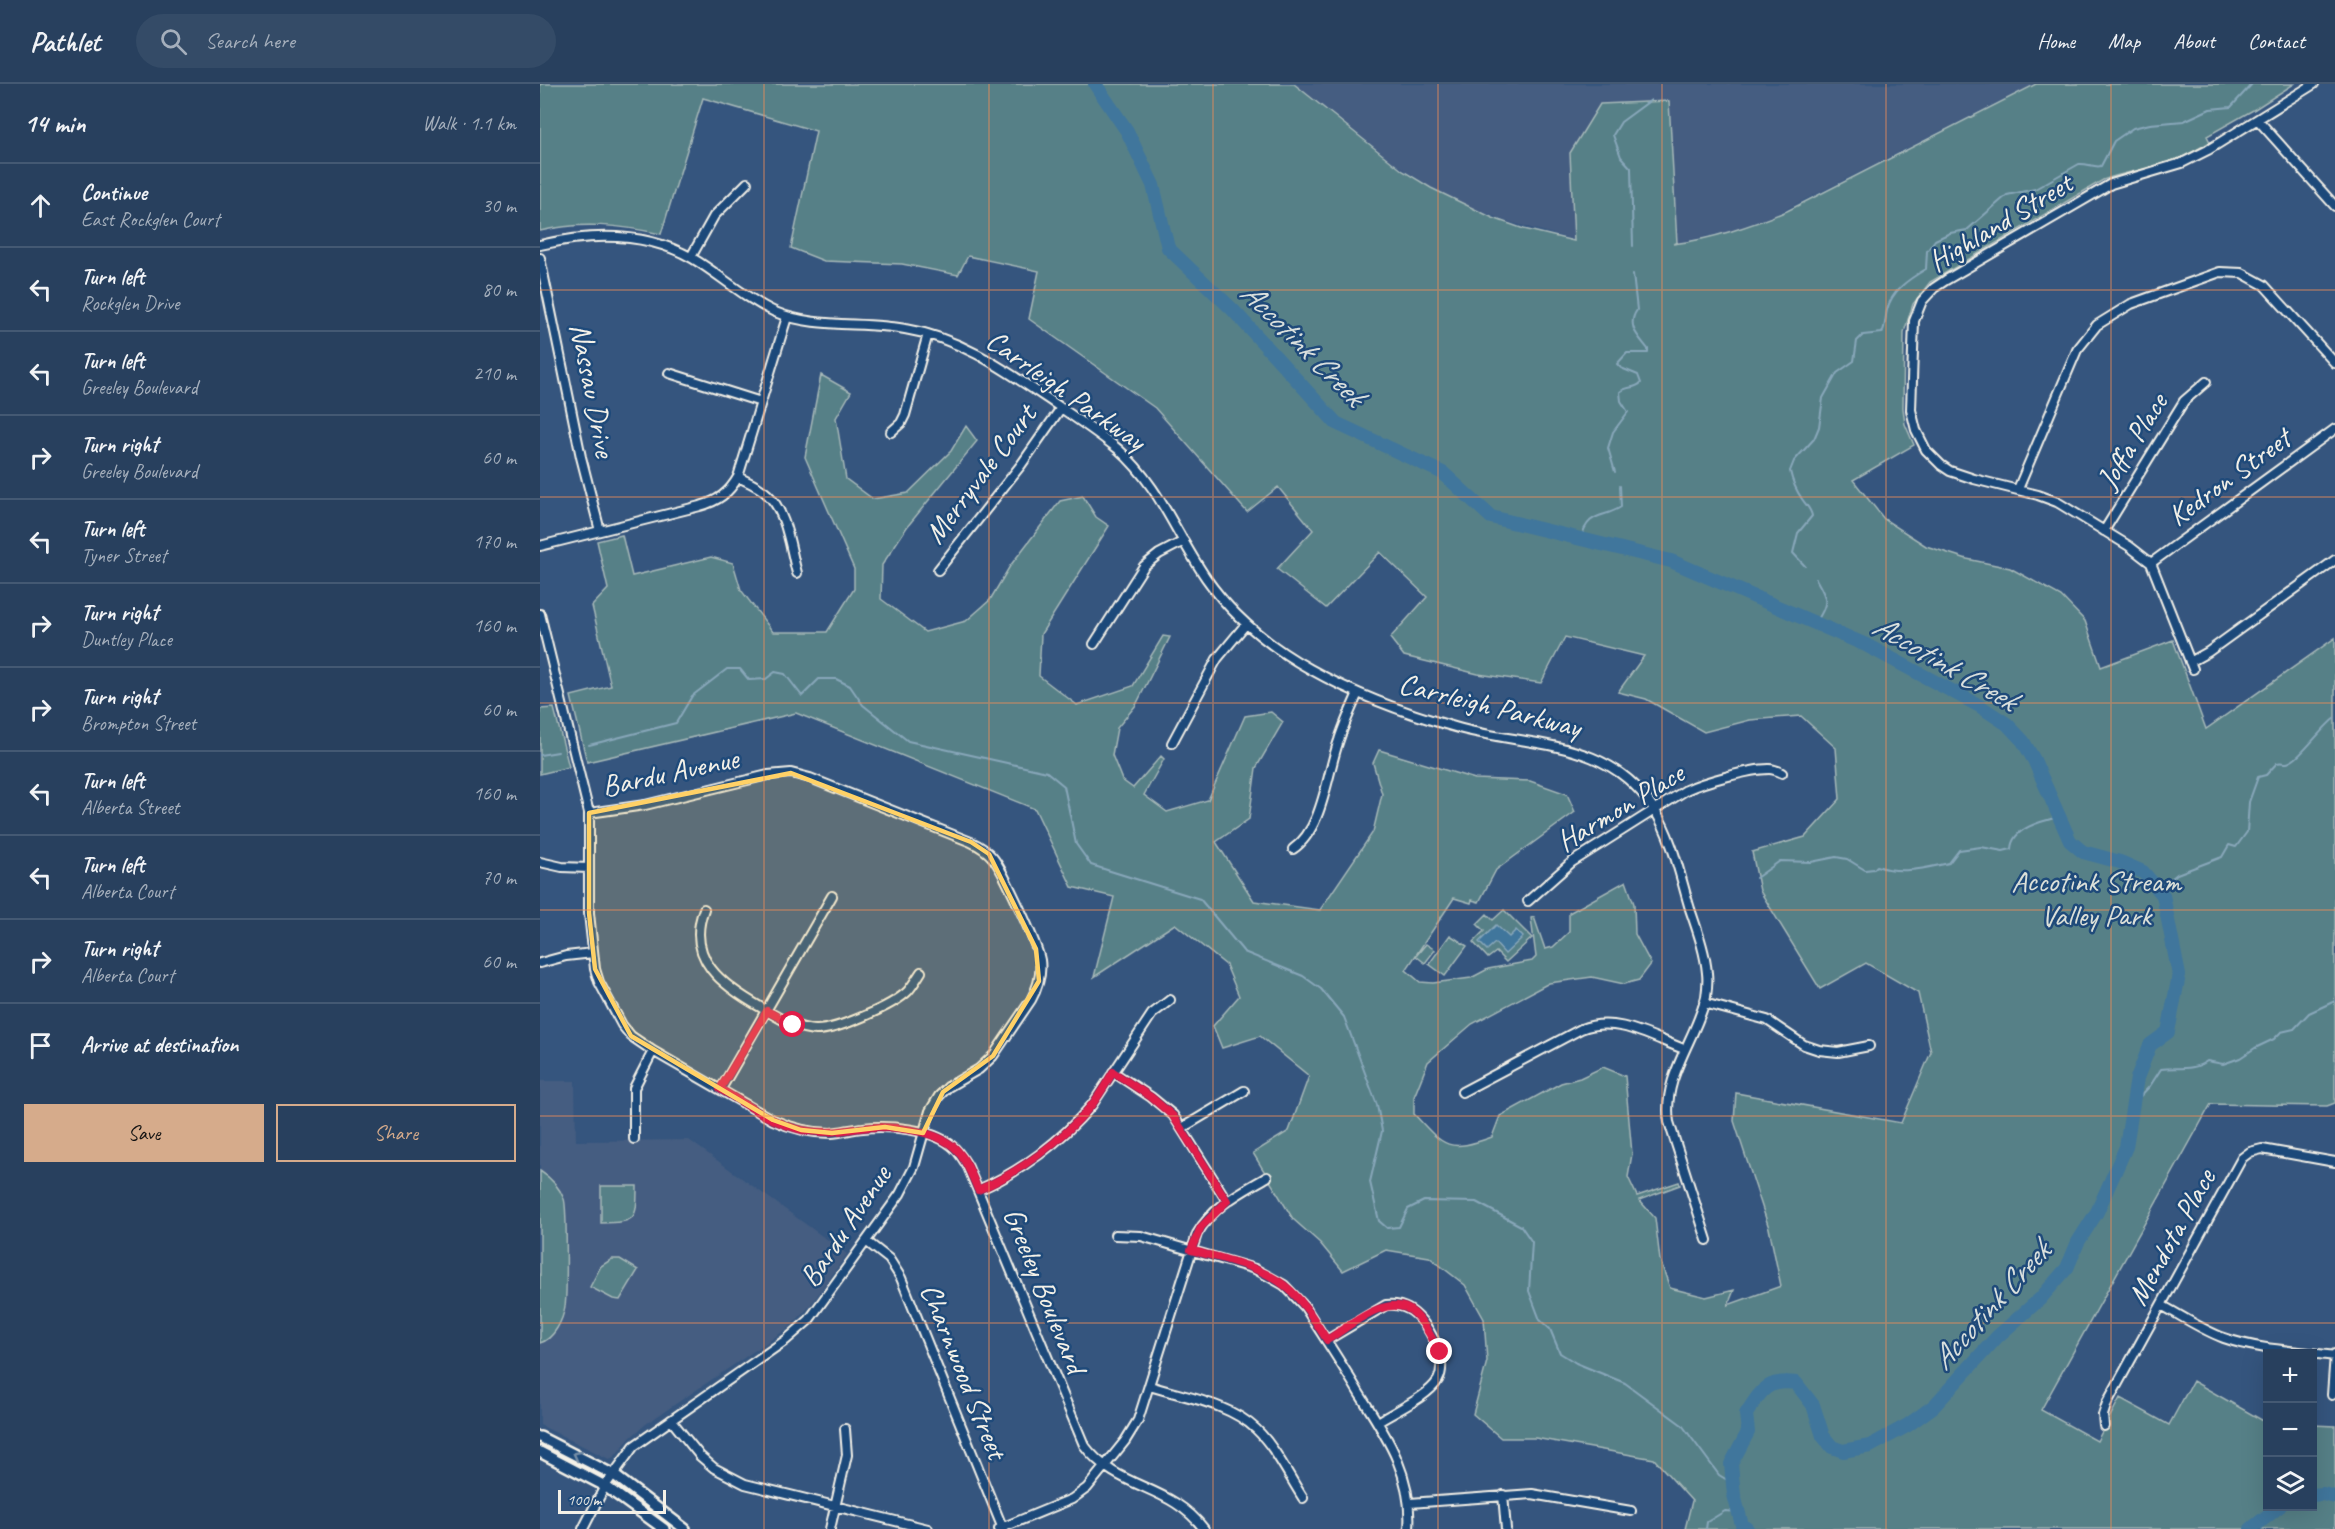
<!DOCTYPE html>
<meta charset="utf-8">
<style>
body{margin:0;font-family:Caveat,sans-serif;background:#344b67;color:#f1f3f6}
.controls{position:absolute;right:18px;bottom:18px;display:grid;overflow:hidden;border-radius:0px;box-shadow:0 6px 24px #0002}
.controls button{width:54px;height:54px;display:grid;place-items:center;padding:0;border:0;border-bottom:2px solid #445973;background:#28405e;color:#f1f3f6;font:30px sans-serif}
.scale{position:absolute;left:18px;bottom:15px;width:108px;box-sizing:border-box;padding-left:6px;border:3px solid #f4f1e8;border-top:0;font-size:16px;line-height:21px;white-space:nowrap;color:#f4f1e8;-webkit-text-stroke:4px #1f4a7a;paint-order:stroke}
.stop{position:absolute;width:18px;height:18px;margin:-14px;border:4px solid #e11d48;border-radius:50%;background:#fff}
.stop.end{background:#e11d48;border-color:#fff;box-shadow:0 2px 6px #0008}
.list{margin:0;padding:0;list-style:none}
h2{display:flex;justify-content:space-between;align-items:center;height:78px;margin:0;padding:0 24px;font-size:26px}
h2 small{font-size:20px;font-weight:400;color:#a5afbc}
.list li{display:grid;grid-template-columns:39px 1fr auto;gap:18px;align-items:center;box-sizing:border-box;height:84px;padding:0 24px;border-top:2px solid #445973}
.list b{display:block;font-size:22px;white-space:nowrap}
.list p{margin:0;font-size:20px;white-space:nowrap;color:#a5afbc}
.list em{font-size:20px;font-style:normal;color:#a5afbc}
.actions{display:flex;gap:12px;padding:18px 24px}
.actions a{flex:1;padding:14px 0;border:2px solid #d6ab8b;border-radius:0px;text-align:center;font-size:21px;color:#d6ab8b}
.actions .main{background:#d6ab8b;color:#111}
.icon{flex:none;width:33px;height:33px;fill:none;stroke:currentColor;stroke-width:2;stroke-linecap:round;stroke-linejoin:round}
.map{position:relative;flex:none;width:1795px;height:1445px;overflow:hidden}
header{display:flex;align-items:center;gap:36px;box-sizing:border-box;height:84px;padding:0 30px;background:#28405e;border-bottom:2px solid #445973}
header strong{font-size:28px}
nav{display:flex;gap:33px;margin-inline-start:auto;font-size:21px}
.search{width:420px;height:54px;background:#344b67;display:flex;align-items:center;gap:15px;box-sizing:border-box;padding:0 21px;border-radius:33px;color:#a5afbc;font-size:22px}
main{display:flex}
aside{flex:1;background:#28405e}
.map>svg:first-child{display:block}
.built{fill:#445d81}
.green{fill:#578087;stroke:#a6b8b8;stroke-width:1.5}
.water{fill:#40769c;stroke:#88a7ba;stroke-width:1.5}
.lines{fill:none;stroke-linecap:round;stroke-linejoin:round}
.stream{stroke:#88a7ba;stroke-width:2}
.river{stroke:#40769c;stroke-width:14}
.minor-casing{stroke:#f4f1e8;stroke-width:12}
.major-casing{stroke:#f4f1e8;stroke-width:14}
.minor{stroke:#1f4a7a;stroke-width:8}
.major{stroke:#1f4a7a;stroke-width:9}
.oneway{stroke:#748da6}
.route{stroke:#e11d48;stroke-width:8}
.marked{fill:#ffd166;fill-opacity:0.2;stroke:#ffd166;stroke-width:4.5;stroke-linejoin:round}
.grid{fill:none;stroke:#ec8e59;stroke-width:1.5;stroke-opacity:0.55}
.labels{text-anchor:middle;stroke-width:5;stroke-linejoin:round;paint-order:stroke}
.street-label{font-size:30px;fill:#f4f1e8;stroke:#1f4a7a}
.park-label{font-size:30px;fill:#dce0d9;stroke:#1f4a7a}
.water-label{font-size:32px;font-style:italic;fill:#d9dfdd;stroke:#1f4a7a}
</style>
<header>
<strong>Pathlet</strong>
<div class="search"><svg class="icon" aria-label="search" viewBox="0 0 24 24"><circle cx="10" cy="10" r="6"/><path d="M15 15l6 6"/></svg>Search here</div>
<nav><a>Home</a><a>Map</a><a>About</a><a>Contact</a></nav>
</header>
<main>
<aside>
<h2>14 min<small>Walk · 1.1 km</small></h2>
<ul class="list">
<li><svg class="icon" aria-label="ahead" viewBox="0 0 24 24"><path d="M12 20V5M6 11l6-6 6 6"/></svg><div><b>Continue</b><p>East Rockglen Court</p></div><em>30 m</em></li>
<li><svg class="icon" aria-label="left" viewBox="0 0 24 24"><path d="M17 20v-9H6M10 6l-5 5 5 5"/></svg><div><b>Turn left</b><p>Rockglen Drive</p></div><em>80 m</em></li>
<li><svg class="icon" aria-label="left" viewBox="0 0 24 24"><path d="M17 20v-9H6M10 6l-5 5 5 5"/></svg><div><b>Turn left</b><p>Greeley Boulevard</p></div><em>210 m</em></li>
<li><svg class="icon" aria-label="right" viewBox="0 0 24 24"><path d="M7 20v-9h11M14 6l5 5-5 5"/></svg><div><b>Turn right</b><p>Greeley Boulevard</p></div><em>60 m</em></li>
<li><svg class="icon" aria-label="left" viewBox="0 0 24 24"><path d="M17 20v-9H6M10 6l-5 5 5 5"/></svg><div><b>Turn left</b><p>Tyner Street</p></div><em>170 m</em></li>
<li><svg class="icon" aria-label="right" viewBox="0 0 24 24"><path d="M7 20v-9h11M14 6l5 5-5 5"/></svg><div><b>Turn right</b><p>Duntley Place</p></div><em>160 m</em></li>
<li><svg class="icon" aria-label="right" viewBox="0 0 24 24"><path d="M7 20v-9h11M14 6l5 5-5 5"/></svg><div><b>Turn right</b><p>Brompton Street</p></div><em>60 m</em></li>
<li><svg class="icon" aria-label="left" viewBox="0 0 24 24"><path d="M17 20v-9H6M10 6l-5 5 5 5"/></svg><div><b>Turn left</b><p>Alberta Street</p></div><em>160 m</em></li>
<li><svg class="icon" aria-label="left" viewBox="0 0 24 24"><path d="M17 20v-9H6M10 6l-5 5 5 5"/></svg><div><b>Turn left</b><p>Alberta Court</p></div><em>70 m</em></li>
<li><svg class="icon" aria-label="right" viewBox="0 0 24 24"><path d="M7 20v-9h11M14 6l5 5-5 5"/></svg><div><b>Turn right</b><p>Alberta Court</p></div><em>60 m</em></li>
<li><svg class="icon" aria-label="arrive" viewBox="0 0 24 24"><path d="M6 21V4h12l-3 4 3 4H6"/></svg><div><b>Arrive at destination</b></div></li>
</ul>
<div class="actions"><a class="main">Save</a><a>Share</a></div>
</aside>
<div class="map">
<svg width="1795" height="1445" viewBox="0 0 1795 1445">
<rect width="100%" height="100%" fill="#35557e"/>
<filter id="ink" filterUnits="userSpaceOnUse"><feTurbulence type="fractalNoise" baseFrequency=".0167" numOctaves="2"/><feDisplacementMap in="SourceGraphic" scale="12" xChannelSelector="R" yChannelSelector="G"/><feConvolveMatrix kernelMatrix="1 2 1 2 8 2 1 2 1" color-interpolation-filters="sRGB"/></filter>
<g filter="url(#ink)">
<path class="built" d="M 755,0 L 1494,0 L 1237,130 L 1191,147 L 1137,159 L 1129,17 L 1030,69 L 1034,156 L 965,137 L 926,121 L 894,105 L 858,82 Z
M 0,997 L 35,997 L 36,1057 L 149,1056 L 307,1170 L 270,1222 L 250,1243 L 106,1340 L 90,1354 L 74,1373 L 69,1375 L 0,1341 Z"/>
<path class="green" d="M 0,0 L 754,0 L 863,87 L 891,104 L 953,134 L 984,145 L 1034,157 L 1030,69 L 1060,20 L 1129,17 L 1137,159 L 1133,160 C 1173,155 1210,142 1247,127 L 1496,0 L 1754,0 L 1715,25 L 1667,52 L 1670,58 C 1656,66 1643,74 1627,79 C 1606,86 1584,88 1563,96 L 1390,198 L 1373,220 L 1364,248 L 1363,324 L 1365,340 L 1374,361 L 1313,396 L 1344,435 L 1386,462 L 1427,475 L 1470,484 L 1521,512 L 1545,537 L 1561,583 L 1633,556 L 1666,645 L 1795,554 L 1795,1019 L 1787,1022 L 1671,1020 L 1501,1326 L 1557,1357 L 1580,1314 L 1629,1341 L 1653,1297 L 1727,1339 L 1728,1422 L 1772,1422 L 1773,1341 L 1795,1342 L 1795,1445 L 1145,1445 L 1152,1417 L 1114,1375 L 995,1354 L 961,1354 L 933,1330 L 947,1277 L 944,1235 L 925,1201 L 889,1173 L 846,1166 L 803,1187 L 780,1159 L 753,1135 L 713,1069 L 749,1047 L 769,992 L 720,952 L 682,964 L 673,942 L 699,912 L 686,881 L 635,840 L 554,893 L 574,813 L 532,803 L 495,725 L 256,629 L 47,678 L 31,612 L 71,602 L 52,522 L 68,505 L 57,457 L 82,451 L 92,492 L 171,473 L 193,479 L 201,506 L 233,548 L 287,548 L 314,505 L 314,485 L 265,373 L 281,291 L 311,308 L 296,334 L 306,395 L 333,415 L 368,409 L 411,367 L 426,342 L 437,357 L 367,443 L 342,481 L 341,515 L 385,548 L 426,537 L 450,516 L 470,482 L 520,417 L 543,412 L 556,433 L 569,442 L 501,550 L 499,592 L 537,621 L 593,602 L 623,552 L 630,553 L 596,621 L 577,644 L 572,671 L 582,696 L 593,704 L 621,672 L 624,675 L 604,711 L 627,728 L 668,716 L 705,632 L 731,628 L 743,638 L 716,684 L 709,735 L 676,758 L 714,817 L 780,826 L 833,748 L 842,710 L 833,679 L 839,666 L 935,695 L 990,697 L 1027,710 L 1035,728 L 956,786 L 939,818 L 932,816 L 931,819 L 914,814 L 866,886 L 880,898 L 893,899 L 931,894 L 948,885 L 992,877 L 996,873 L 991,834 L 994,833 L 1005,865 L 1013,863 L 1029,848 L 1029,829 L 1086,797 L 1094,820 L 1095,850 L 1111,880 L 1099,896 L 1084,900 L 1052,893 L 1009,899 L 932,940 L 888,978 L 874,1013 L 874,1030 C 904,1063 908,1069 952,1053 L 960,1032 L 1021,999 L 1040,994 L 1063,983 L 1085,992 L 1092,1070 L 1088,1093 L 1097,1112 L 1139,1098 L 1140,1101 L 1099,1116 L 1115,1134 L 1120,1176 L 1130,1204 L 1166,1213 L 1194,1206 L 1188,1221 L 1241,1202 L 1229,1144 L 1194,1037 L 1196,1009 L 1361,1039 L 1391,968 L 1378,909 L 1326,879 L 1280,905 L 1220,807 L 1212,768 L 1265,753 L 1300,715 L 1296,664 L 1261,632 L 1210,636 L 1164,648 L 1106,615 L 1078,608 L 1104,572 L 1025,553 L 1001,599 L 938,590 L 864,572 L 850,554 L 887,513 L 840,468 L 786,524 L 737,485 L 773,446 L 738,403 L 707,428 L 615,324 L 489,235 L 499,187 L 428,172 L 418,191 L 362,180 L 284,177 L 251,164 L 276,47 L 163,14 L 121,150 C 80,141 41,137 0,147 Z
M 14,624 L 29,683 L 0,690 L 0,625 Z
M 964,826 L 992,854 L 966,878 L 956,868 L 948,874 L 933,858 L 944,847 L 937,840 L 947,830 L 953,836 Z
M 910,851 L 927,862 L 905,892 L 889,880 Z
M 886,860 L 895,866 L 885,879 L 876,872 Z
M 0,1087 C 11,1094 19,1102 24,1115 C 27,1122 27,1211 25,1222 C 23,1236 14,1255 0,1259 Z
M 61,1102 L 97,1102 C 97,1137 96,1138 61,1139 Z
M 72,1175 L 80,1175 L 98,1186 L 80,1216 L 73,1215 L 50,1203 L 61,1182 Z"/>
<path class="water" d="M 956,841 L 969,853 L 976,846 L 983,853 L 965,870 L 955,859 L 947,866 L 939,858 Z"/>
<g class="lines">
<path class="stream" d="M 1093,162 L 1091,84 L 1081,73 L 1073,51 L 1081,38 L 1111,16
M 1075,388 L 1068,364 L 1073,348 L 1088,328 L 1081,317 L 1080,308 C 1086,302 1095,305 1101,299 L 1098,291 L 1081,284 L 1077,280 L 1087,269 L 1108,269 L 1108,265 C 1098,252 1086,242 1097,226 L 1093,190
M 1041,455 C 1048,427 1062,435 1081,423 L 1080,402
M 1265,482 L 1253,469 L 1258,449 L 1272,432 C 1271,425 1266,421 1262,415 C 1256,406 1252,397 1250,387 L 1254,377 L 1274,355 L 1279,343 L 1283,314 L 1297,289 L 1314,277 L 1317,257 L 1323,251 L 1342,249 C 1346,241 1345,234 1347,226 C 1352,206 1369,195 1386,185 L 1387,167 L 1395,156 L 1410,149 L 1427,146 L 1467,111 L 1495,105 L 1539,80 C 1547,79 1555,84 1561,82 L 1574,57 L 1593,44 L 1610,40 L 1644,37 L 1670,25 L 1691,23 L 1712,0
M 1276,539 C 1288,518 1289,517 1276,495
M 49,661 L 136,639 L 152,612 L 187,585 L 200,585 L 209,596 L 226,595 L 235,588 L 245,590 L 262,612 L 279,595 L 296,595 L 310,602 L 323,621 L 368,657 L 507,688 L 524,702 L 536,760 L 551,781 L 660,815 L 704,868 L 763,892 L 781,905 L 804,933 L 837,1021 L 842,1047 L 830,1098 L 839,1137 L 847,1144 L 859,1143 L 868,1125 L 884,1117 L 936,1118 L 981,1142 L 992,1158 L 989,1207 L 1000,1236 L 1010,1245 L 1020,1269 L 1036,1279 L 1085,1299 L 1142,1341 L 1179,1391 L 1192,1399
M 0,671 L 18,668
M 1216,794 L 1240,777 L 1271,778 L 1296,773 L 1307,775 L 1325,786 L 1334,785 L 1337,782 C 1361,791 1385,784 1409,779 L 1419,766 L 1441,763 L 1463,767 L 1471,765 C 1472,744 1502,737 1519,733
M 1619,805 L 1637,790 L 1682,773 L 1689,761 L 1696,763 L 1707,748 L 1709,718 L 1718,693 L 1726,691 L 1737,679 C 1740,678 1743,679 1747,679 C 1759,677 1781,644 1795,634
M 1592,1021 L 1610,1002 L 1621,985 C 1636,983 1654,987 1667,977 L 1683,980 L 1700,974 L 1715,964 L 1734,955 L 1741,948 L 1754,945 L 1769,929 L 1795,917
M 1166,1445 L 1167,1438 L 1185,1427 L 1199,1428"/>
<path class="river" d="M 555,0 L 587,47 L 613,101 L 628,164 L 693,226 L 796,339 L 903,389 L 951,433 L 1131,477 L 1326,561 L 1438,621 L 1467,640 L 1483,657 L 1494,676 L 1530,757 L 1543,768 L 1580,778 L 1603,788 L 1623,811 L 1639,891 L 1628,948 L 1610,961 L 1597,994 L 1586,1063 L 1557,1128 L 1538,1158 L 1527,1184 L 1500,1215 L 1457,1253 L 1394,1322 L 1368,1341 L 1330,1362 L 1303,1367 L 1292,1363 L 1283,1352 L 1273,1321 L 1256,1299 C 1226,1295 1221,1307 1206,1330 L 1208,1348 L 1191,1380 L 1194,1411 L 1202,1441 L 1207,1445
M 1772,1411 L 1783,1410 L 1795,1413
M 1711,1445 L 1740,1422"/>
<g class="minor-casing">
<path id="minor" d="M 1718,36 L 1795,122
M 0,161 C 51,149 105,147 152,174 C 181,191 204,214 235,228 C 275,245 322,237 365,245 C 421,254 465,286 511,317 C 534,333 557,348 578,365 C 620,402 635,449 666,494 C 693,533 729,562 770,585 C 816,611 865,629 915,643 C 988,664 1067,652 1114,725 C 1133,755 1140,792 1150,825 C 1157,846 1165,867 1167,889 C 1168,897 1167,906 1166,913 C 1156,955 1122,993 1129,1038 L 1167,1156
M 151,173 L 174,132 L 207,99
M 0,174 L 41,373 L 60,447
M 129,289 L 221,318
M 351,348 L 361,339 L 365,331 L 388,250
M 198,393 C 208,398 219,402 227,410 C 247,428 250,464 257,489
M 1478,405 L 1537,266 L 1557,241 L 1591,220 L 1680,188 L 1702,189 L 1724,201 L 1795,279
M 1564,447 L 1644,317 L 1666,298
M 0,462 L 160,422 C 178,417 189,409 198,393 L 247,233
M 1611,479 L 1795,345
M 398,486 L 481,381 L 521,324
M 0,530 L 49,729 L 49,829 L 55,885 L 59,898 L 82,941 L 91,952 L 113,967 L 233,1036 C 251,1044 271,1049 291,1049 C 302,1048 312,1045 323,1044 C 348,1041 391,1045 411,1061 C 419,1067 423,1075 428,1083 L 544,1361 C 578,1407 629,1399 664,1445
M 554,560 L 604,482 L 619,470 L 644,457
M 1650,578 L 1668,568 L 1795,476
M 1653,585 L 1611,479 L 1589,462 L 1517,418 L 1498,411 L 1434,395 L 1410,387 L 1401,381 L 1386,366 L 1376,346 L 1371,326 L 1374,237 L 1382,217 L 1394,204 L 1406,196 L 1571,100 L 1642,79 L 1668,66 L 1774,0
M 632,659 L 677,575 L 706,540
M 753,765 C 783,745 787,689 799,656 C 804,640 811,625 818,609
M 0,778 L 22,783 L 49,784
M 988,817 L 1032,778 L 1146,706 C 1163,698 1210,685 1229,685 C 1233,685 1238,687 1242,689
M 164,825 C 145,875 183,902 222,924 C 239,934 256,945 276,946 C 297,946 353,922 368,907 C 373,901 377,894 381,888
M 0,879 L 26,872 L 53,869
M 1164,919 L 1227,936 L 1264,961 L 1279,966 L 1298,968 L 1329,962
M 573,988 L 611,1013 L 633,1031 L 687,1117
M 181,1005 L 292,812
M 922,1008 L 1041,945 C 1076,931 1111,953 1144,965
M 642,1044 L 704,1007
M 94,1055 L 94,1004 L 113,967
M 438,1106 C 481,1088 521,1057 552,1021 L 612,930 L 630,916
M 575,1151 L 601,1152 L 715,1185 L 744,1201 L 765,1223 C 783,1252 802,1280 819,1309 C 847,1353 873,1391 869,1445
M 326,1157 L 349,1175 L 361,1194 L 463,1445
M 1621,1221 C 1642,1232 1662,1246 1684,1254 C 1718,1266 1758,1267 1795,1272
M 787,1256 L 846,1221 C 854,1220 861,1221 868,1225 C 887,1235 909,1275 898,1296 C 888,1313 855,1327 838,1338
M 610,1302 C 644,1313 689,1319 716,1345 C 736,1364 748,1391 763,1414
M 1792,1311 L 1795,1270
M 131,1336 L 160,1372 L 174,1384 L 205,1400 L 388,1445
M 1564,1342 L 1563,1331 L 1567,1319 L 1702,1074 L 1710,1068 L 1722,1065 L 1795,1078
M 963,1411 L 966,1445
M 870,1419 L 992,1410 L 1091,1427
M 43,1445 L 65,1402 L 94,1362 L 246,1256 L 269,1236 L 360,1110 L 374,1083 L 390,1027 L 399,1012 L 408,1003 L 439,985 L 453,972 L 491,916 C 498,903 502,890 500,876 C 497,860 463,786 453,774 C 447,767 440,762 431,758 L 270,694 L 251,689 L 228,691 L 105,721 L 49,729
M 290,1445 L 307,1371 L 305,1345
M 459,1445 L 532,1415 L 547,1404 L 585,1357 L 598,1336 L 657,1150 C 673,1122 700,1109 727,1093"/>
</g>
<g class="major-casing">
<path id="major" d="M 0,1353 L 74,1391 L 145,1445
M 0,1368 L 65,1402 L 124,1445"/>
</g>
<use href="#minor" class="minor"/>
<use href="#major" class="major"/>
</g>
<defs><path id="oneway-chevron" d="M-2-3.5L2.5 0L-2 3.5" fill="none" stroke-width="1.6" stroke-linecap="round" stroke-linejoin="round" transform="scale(1.5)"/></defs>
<use class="oneway" href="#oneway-chevron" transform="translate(37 1371) rotate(-152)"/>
</g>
<g class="lines" filter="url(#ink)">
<path class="route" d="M 253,941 L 227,927 L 180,1005 C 206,1020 233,1040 262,1046 C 283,1050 301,1047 321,1044 C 348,1041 397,1045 417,1066 C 427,1077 432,1092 438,1106 C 477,1090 523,1056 550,1023 C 559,1013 566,1000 573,988 L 611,1013 L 633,1032 L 687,1117 L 661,1143 L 651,1166 C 684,1176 725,1182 751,1207 C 766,1221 776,1239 787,1256 C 809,1243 849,1206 874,1229 C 885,1239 892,1255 900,1268"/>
</g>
<path class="marked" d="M 251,689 L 431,758 L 449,770 L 496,865 L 499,897 L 453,972 L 403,1008 L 383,1049 L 345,1043 L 292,1049 L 261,1046 L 233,1036 L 91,952 L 55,885 L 49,829 L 49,729 Z"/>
<path class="grid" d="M 224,0 L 224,1445M 449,0 L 449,1445M 673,0 L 673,1445M 898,0 L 898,1445M 1122,0 L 1122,1445M 1346,0 L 1346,1445M 1571,0 L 1571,1445M 0,206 L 1795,206M 0,413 L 1795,413M 0,619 L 1795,619M 0,826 L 1795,826M 0,1032 L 1795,1032M 0,1239 L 1795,1239"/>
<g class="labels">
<g class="street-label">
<text transform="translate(1460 138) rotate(-31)" y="10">Highland Street</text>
<text transform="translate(53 306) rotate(79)" y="10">Nassau Drive</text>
<text transform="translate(526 306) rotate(35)" y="10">Carrleigh Parkway</text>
<text transform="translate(1592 357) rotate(-58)" y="10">Joffa Place</text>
<text transform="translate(440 390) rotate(-53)" y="10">Merryvale Court</text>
<text transform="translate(1689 393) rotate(-36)" y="10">Kedron Street</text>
<text transform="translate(950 621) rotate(14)" y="10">Carrleigh Parkway</text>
<text transform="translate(130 688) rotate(-12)" y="10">Bardu Avenue</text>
<text transform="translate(1080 723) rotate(-31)" y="10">Harmon Place</text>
<text transform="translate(305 1142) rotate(-56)" y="10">Bardu Avenue</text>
<text transform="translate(1631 1153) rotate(-61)" y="10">Mendota Place</text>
<text transform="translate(505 1206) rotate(68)" y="10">Greeley Boulevard</text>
<text transform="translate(424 1287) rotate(68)" y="10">Charnwood Street</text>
</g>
<g class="park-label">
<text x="1556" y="807">Accotink Stream<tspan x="1556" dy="34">Valley Park</tspan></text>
</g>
<g class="water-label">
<text transform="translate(763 259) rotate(45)" y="11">Accotink Creek</text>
<text transform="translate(1405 578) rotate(30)" y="11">Accotink Creek</text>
<text transform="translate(1450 1221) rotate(-48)" y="11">Accotink Creek</text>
</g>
</g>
</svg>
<div class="controls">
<button>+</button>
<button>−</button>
<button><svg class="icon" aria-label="layers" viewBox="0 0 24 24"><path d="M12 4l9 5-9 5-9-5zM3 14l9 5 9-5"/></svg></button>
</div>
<div class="scale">100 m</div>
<div class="stop" style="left:253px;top:941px"></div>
<div class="stop end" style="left:900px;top:1268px"></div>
</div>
</main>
